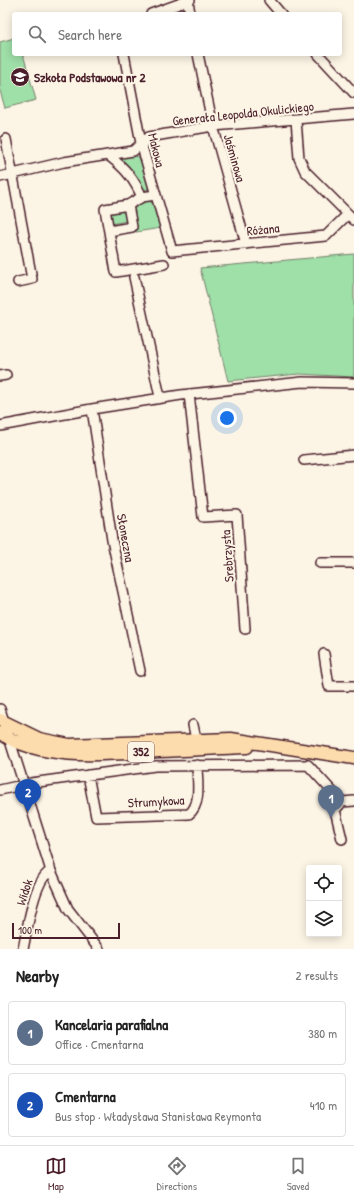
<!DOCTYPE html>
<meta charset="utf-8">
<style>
body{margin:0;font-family:"Patrick Hand",sans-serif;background:#f6f6f6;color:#222}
.controls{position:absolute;right:12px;bottom:12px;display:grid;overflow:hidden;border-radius:4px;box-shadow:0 2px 10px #0003}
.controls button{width:36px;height:36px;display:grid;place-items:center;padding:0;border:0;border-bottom:1px solid #e0e0e0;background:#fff;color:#222;font:20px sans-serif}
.scale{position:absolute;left:12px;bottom:10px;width:108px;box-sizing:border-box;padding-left:4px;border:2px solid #4a1f2b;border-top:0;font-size:11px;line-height:14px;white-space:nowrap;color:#4a1f2b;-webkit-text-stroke:3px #fcf5e5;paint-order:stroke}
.you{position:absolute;left:227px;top:418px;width:14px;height:14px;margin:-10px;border:3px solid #fff;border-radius:50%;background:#1a73e8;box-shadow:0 0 0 6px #1a73e833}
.badge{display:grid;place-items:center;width:26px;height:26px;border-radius:50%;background:#4a1f2b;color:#fff;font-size:13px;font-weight:700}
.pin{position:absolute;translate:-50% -33px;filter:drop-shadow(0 1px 2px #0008)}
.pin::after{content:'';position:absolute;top:21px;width:14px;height:12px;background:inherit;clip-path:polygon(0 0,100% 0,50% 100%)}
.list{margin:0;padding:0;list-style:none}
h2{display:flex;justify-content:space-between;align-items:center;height:52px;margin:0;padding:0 16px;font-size:17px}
h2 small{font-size:13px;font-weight:400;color:#767676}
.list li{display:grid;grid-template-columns:26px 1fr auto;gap:12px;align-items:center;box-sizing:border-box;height:64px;margin:0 8px 8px;padding:0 8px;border:1px solid #e0e0e0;border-radius:4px}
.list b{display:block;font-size:15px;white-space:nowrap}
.list p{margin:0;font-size:13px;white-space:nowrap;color:#767676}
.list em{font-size:13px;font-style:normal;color:#767676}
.icon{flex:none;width:22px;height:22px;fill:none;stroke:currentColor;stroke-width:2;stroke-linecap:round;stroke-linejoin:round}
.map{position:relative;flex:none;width:354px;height:949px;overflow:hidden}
.search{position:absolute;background:#fff;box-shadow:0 2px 10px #0003;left:12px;right:12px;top:12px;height:44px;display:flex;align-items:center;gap:10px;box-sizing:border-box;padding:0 14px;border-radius:4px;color:#767676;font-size:15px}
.sheet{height:196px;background:#fff}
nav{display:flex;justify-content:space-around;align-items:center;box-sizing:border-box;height:56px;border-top:1px solid #e0e0e0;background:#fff;font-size:11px;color:#767676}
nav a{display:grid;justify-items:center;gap:2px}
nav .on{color:#4a1f2b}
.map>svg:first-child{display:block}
.green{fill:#9fdfa8;stroke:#747f6a}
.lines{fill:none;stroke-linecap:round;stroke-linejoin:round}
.minor-casing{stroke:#4a1f2b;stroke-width:12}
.major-casing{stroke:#4a1f2b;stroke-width:15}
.minor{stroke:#fcf5e5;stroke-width:9}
.major{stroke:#fcdcac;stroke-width:12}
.labels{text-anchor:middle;stroke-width:4;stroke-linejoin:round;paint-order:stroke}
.shield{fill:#fcf5e5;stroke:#7f5f63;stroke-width:1}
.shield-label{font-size:12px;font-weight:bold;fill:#4a1f2b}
.poi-label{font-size:13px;font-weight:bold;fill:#4a1f2b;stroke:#fcf5e5;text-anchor:start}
.street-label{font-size:13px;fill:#4a1f2b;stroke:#fcf5e5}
</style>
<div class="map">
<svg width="354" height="949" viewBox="0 0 354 949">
<rect width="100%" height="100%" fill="#fcf5e5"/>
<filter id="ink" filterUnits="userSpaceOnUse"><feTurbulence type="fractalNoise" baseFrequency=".025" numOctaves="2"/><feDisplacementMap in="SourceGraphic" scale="8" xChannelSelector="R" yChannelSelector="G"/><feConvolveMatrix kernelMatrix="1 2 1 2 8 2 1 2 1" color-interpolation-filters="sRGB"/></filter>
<g filter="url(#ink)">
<path class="green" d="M 14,38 L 14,54 L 23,54 L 36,100 L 5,108 L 0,91 L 0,42 Z
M 133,154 L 140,158 L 149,186 L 148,189 L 144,190 L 129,168 L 117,157 Z
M 148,201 L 153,203 L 161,228 L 136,232 L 132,210 L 140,204 Z
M 125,208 L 127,221 L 111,224 L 108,212 Z
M 354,254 L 354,377 L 299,374 L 228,381 L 200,268 Z"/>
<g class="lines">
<g class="minor-casing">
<path id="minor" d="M 188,0 L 190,14
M 269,0 L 281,14
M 151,14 L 190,0
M 124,54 L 141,143 L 172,251 L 326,236 L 348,214
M 198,54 L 213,126 L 246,244
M 318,54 L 354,93
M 296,120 L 299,158 L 305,171 L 354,220
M 6,139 L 32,279 L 18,282
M 109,156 C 125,168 134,179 142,197
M 0,177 L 64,162 L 133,151 L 149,137 L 213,126 L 354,114
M 155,195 L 142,197 L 128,205 L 105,209 L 116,272 L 164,264
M 109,231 L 132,227 L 128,205
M 134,277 L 160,397
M 0,376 L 6,375
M 189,394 L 203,517 L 237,515 L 245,629
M 92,409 L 112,540 L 140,671
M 0,426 L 92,409 L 181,395 L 302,382 L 354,383
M 304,460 L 354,455
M 320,563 L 354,563
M 324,654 L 329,686 L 354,686
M 0,709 L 51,871 L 68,909 L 99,949
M 193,725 L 197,744
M 88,775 L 96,817 L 189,814 C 202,804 197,779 197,765
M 0,790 L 31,783 L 155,766 L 308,765 L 342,802 L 354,801
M 342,802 L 335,810 L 342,839
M 23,949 C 27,931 34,878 51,871"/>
</g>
<g class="major-casing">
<path id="major" d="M 0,720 L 39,739 L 69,745 L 231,739 L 354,758
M 0,733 C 45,762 108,754 159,751 C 188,750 218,748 247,747"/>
</g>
<use href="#minor" class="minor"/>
<use href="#major" class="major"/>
</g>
</g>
<defs>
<g id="school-disc" transform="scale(1)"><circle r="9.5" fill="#4a1f2b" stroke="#fcf5e5"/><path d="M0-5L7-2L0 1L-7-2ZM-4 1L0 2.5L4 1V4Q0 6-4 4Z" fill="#fff"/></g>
</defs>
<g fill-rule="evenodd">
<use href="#school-disc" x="20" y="77"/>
</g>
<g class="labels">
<rect class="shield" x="128" y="742" width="26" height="20" rx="3"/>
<g class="shield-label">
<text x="141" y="756">352</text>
</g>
<g class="poi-label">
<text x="34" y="82">Szkoła Podstawowa nr 2</text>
</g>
<g class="street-label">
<text transform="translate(243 113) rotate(-6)" y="5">Generała Leopolda Okulickiego</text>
<text transform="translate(157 150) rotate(76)" y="5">Makowa</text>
<text transform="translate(235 158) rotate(74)" y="5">Jaśminowa</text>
<text transform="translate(263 229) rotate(-6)" y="5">Różana</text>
<text transform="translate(126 538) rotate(80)" y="5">Słoneczna</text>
<text transform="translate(227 556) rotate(-94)" y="5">Srebrzysta</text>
<text transform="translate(156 801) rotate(-3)" y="5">Strumykowa</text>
<text transform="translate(24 892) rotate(-72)" y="5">Widok</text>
</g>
</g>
</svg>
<div class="controls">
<button><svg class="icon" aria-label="locate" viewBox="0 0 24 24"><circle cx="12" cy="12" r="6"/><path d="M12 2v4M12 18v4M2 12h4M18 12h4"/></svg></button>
<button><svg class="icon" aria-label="layers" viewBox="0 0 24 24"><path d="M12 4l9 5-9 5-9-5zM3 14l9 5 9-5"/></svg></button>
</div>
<div class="scale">100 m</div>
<div class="you"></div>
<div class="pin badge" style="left:331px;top:818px;background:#5c6f8a">1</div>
<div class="pin badge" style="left:28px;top:812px;background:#1a4fb4">2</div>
<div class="search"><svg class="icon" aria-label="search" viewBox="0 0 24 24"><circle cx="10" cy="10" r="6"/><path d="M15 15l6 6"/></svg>Search here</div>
</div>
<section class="sheet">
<h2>Nearby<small>2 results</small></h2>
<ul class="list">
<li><span class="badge" style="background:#5c6f8a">1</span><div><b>Kancelaria parafialna</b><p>Office · Cmentarna</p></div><em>380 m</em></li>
<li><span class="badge" style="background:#1a4fb4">2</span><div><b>Cmentarna</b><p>Bus stop · Władysława Stanisława Reymonta</p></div><em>410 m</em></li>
</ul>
</section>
<nav>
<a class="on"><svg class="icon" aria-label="map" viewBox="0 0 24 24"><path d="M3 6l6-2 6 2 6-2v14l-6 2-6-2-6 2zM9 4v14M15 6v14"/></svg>Map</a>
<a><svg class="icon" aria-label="directions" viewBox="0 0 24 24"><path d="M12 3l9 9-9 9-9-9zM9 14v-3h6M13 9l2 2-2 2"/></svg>Directions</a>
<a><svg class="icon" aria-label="saved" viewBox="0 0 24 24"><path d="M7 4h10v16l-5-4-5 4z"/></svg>Saved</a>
</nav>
